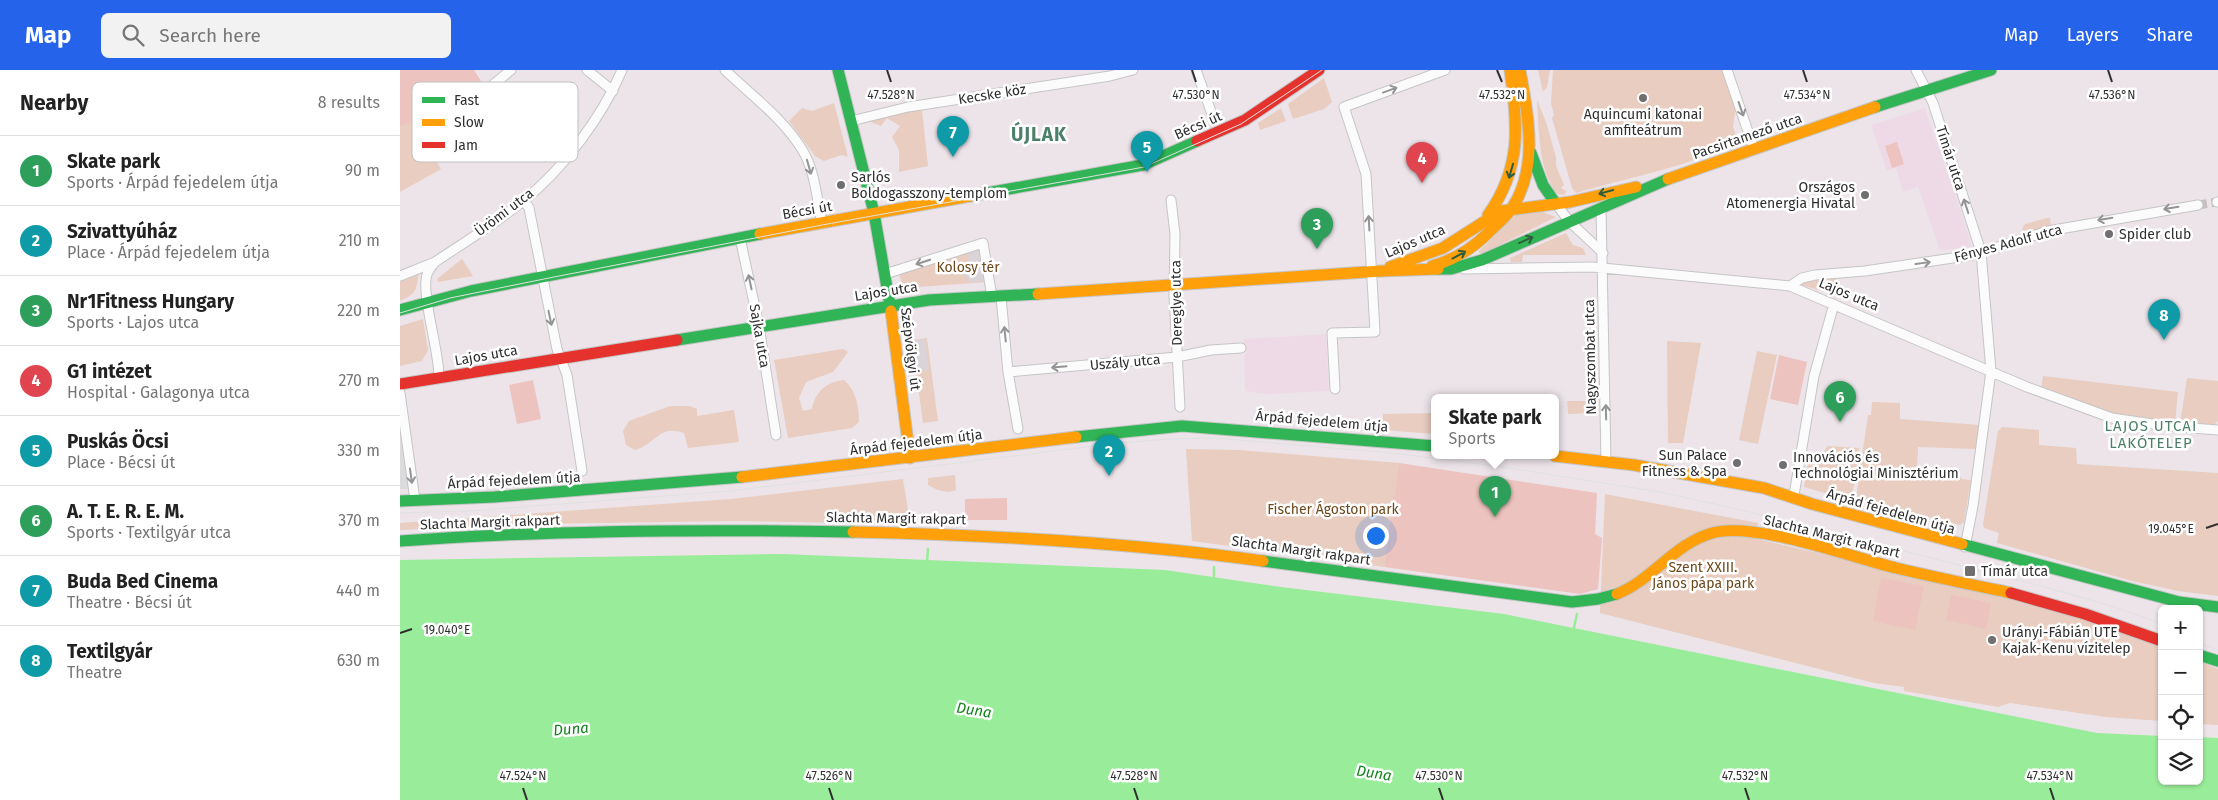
<!DOCTYPE html>
<meta charset="utf-8">
<style>
body{margin:0;font-family:"Fira Sans",sans-serif;background:#f2f2f2;color:#222}
.controls{position:absolute;right:15px;bottom:15px;display:grid;overflow:hidden;border-radius:8px;box-shadow:0 1px 4px #0004}
.controls button{width:45px;height:45px;display:grid;place-items:center;padding:0;border:0;border-bottom:1px solid #e0e0e0;background:#fff;color:#222;font:25px sans-serif}
.you{position:absolute;left:975px;top:465px;width:18px;height:18px;margin:-12px;border:4px solid #fff;border-radius:50%;background:#1a73e8;box-shadow:0 0 0 8px #1a73e833}
.badge{display:grid;place-items:center;width:32px;height:32px;border-radius:50%;background:#2563eb;color:#fff;font-size:16px;font-weight:700}
.pin{position:absolute;translate:-50% -41px;filter:drop-shadow(0 1px 2px #0008)}
.pin::after{content:'';position:absolute;top:26px;width:18px;height:15px;background:inherit;clip-path:polygon(0 0,100% 0,50% 100%)}
.popup{position:absolute;left:1031px;top:324px;width:128px;height:65px;box-sizing:border-box;display:grid;place-content:center;border-radius:8px;background:#fff;filter:drop-shadow(0 1px 4px #0005);font-size:16px;white-space:nowrap;color:#767676}
.popup b{font-size:19px;color:#222}
.popup::after{content:'';position:absolute;left:50%;top:100%;margin-left:-10px;border:10px solid transparent;border-top-color:#fff}
.list{margin:0;padding:0;list-style:none}
h2{display:flex;justify-content:space-between;align-items:center;height:65px;margin:0;padding:0 20px;font-size:21px}
h2 small{font-size:16px;font-weight:400;color:#767676}
.list li{display:grid;grid-template-columns:32px 1fr auto;gap:15px;align-items:center;box-sizing:border-box;height:70px;padding:0 20px;border-top:1px solid #e0e0e0}
.list b{display:block;font-size:19px;white-space:nowrap}
.list p{margin:0;font-size:16px;white-space:nowrap;color:#767676}
.list em{font-size:16px;font-style:normal;color:#767676}
.icon{flex:none;width:28px;height:28px;fill:none;stroke:currentColor;stroke-width:2;stroke-linecap:round;stroke-linejoin:round}
.map{position:relative;flex:none;width:1818px;height:730px;overflow:hidden}
header{display:flex;align-items:center;gap:30px;box-sizing:border-box;height:70px;padding:0 25px;background:#2563eb;color:#fff}
header strong{font-size:24px}
nav{display:flex;gap:28px;margin-inline-start:auto;font-size:18px}
.search{width:350px;height:45px;background:#f2f2f2;display:flex;align-items:center;gap:12px;box-sizing:border-box;padding:0 18px;border-radius:8px;color:#767676;font-size:19px}
main{display:flex}
aside{flex:1;background:#fff}
.map>svg:first-child{display:block}
.industrial{fill:#dbdbdd}
.education{fill:#eedae6}
.green{fill:#e8cdc0}
.pitch{fill:#ecc3be}
.plaza{fill:#dad3d8}
.water{fill:#99ec99}
.lines{fill:none;stroke-linecap:round;stroke-linejoin:round}
.stream{stroke:#99ec99;stroke-width:2.5}
.street-tunnel{stroke:#c6c0c4;stroke-width:9;stroke-dasharray:9 4.5;stroke-linecap:butt}
.street-casing{stroke:#c5c5c6;stroke-width:11}
.fast-casing{stroke:#c5c5c6;stroke-width:13}
.slow-casing{stroke:#c5c5c6;stroke-width:13}
.jam-casing{stroke:#c5c5c6;stroke-width:13}
.street{stroke:#fcfbfc;stroke-width:9}
.fast{stroke:#30b455;stroke-width:11}
.slow{stroke:#ff9f0a;stroke-width:11}
.jam{stroke:#e5322d;stroke-width:11}
.tram{stroke:#dfe1e0;stroke-width:1}
.oneway{stroke:#959495}
.oneway2{stroke:#2f5d3c}
.ticks{fill:none;stroke:#2e2e2e;stroke-width:2}
.poi-dot{fill:#706e6f;stroke:#fff;stroke-width:2}
.labels{text-anchor:middle;stroke-width:5;stroke-linejoin:round;paint-order:stroke}
.street-label{font-size:14px;fill:#2e2e2e;stroke:#fff}
.poi-label{font-size:14px;fill:#2e2e2e;stroke:#fff;text-anchor:start}
.park-label{font-size:14px;fill:#6d481b;stroke:#fff}
.neighbourhood-label{font-size:15px;letter-spacing:1px;fill:#4d806a;stroke:#fff}
.water-label{font-size:15px;font-style:italic;fill:#0f851a;stroke:#fff}
.district-label{font-size:19px;font-weight:bold;letter-spacing:1px;fill:#4d806a;stroke:#fff}
.key{fill:#fff;stroke:#c0c0c0;stroke-width:1}
.key-label{font-size:14px;fill:#2e2e2e}
.ticks-label{font-size:12px;text-anchor:middle;fill:#2e2e2e;stroke:#fff;stroke-width:5;stroke-linejoin:round;paint-order:stroke}
</style>
<header>
<strong>Map</strong>
<div class="search"><svg class="icon" aria-label="search" viewBox="0 0 24 24"><circle cx="10" cy="10" r="6"/><path d="M15 15l6 6"/></svg>Search here</div>
<nav><a>Map</a><a>Layers</a><a>Share</a></nav>
</header>
<main>
<aside>
<h2>Nearby<small>8 results</small></h2>
<ul class="list">
<li><span class="badge" style="background:#2e9e5b">1</span><div><b>Skate park</b><p>Sports · Árpád fejedelem útja</p></div><em>90 m</em></li>
<li><span class="badge" style="background:#0f9aa8">2</span><div><b>Szivattyúház</b><p>Place · Árpád fejedelem útja</p></div><em>210 m</em></li>
<li><span class="badge" style="background:#2e9e5b">3</span><div><b>Nr1Fitness Hungary</b><p>Sports · Lajos utca</p></div><em>220 m</em></li>
<li><span class="badge" style="background:#e0444e">4</span><div><b>G1 intézet</b><p>Hospital · Galagonya utca</p></div><em>270 m</em></li>
<li><span class="badge" style="background:#0f9aa8">5</span><div><b>Puskás Öcsi</b><p>Place · Bécsi út</p></div><em>330 m</em></li>
<li><span class="badge" style="background:#2e9e5b">6</span><div><b>A. T. E. R. E. M.</b><p>Sports · Textilgyár utca</p></div><em>370 m</em></li>
<li><span class="badge" style="background:#0f9aa8">7</span><div><b>Buda Bed Cinema</b><p>Theatre · Bécsi út</p></div><em>440 m</em></li>
<li><span class="badge" style="background:#0f9aa8">8</span><div><b>Textilgyár</b><p>Theatre</p></div><em>630 m</em></li>
</ul>
</aside>
<div class="map">
<svg width="1818" height="730" viewBox="0 0 1818 730">
<rect width="100%" height="100%" fill="#ece4e9"/>
<path class="industrial" d="M 0,357 L 9,419 L 0,419 Z"/>
<path class="education" d="M 1525,38 L 1560,139 L 1572,177 L 1540,180 L 1518,117 L 1503,122 L 1496,98 L 1487,101 L 1471,55 Z
M 926,264 L 929,321 L 866,324 L 845,321 L 844,269 Z"/>
<path class="green" d="M 1138,0 L 1150,0 L 1147,17 L 1143,22 Z
M 1153,0 L 1324,0 L 1336,35 L 1333,57 L 1337,68 C 1323,74 1314,83 1300,88 C 1259,103 1218,110 1176,123 L 1172,118 L 1152,48 L 1154,45 L 1151,33 Z
M 924,8 L 932,32 L 924,39 L 893,49 L 888,34 Z
M 1137,30 L 1146,52 L 1156,87 L 1156,96 L 1164,115 L 1161,118 L 1166,121 L 1165,125 L 1157,124 C 1138,98 1139,61 1137,30 Z
M 434,33 L 448,87 L 442,85 L 424,91 L 415,86 L 389,51 L 402,38 L 412,41 Z
M 513,38 L 522,40 L 528,96 L 499,102 L 499,80 L 492,67 L 500,56 L 487,48 L 481,56 L 466,50 Z
M 881,38 L 886,51 L 860,60 L 858,53 Z
M 7,43 L 41,99 L 0,122 L 0,45 Z
M 1143,142 L 1156,147 L 1082,184 L 1079,183 L 1079,181 L 1116,145 Z
M 1647,148 L 1650,148 L 1651,156 L 1626,164 L 1622,159 L 1625,154 Z
M 1166,163 L 1173,175 L 1183,178 L 1186,185 L 1123,185 L 1122,192 L 1111,192 L 1110,188 Z
M 578,177 L 582,180 L 587,212 L 504,218 L 498,202 Z
M 62,189 L 73,206 L 38,212 L 37,209 Z
M 19,201 C 16,220 18,223 0,231 L 0,210 Z
M 1436,206 L 1434,224 L 1401,215 L 1403,211 Z
M 23,249 L 28,280 L 22,291 L 0,296 L 0,256 Z
M 527,268 L 538,351 L 523,353 L 512,270 Z
M 1267,271 L 1301,273 L 1283,373 L 1268,373 Z
M 443,279 L 448,282 L 433,302 L 406,312 L 399,328 L 403,341 L 412,339 C 415,322 426,312 444,310 C 456,320 459,336 459,352 L 452,358 L 388,368 L 374,290 Z
M 1357,281 L 1377,285 L 1358,374 L 1339,370 Z
M 1643,306 L 1778,322 L 1775,353 L 1711,344 L 1641,319 Z
M 1787,308 L 1818,311 L 1818,351 L 1813,356 L 1780,354 Z
M 1167,331 L 1190,331 L 1190,343 L 1168,344 Z
M 1472,332 L 1500,333 L 1500,349 L 1580,355 L 1575,379 L 1518,377 L 1517,400 L 1557,403 L 1562,409 L 1571,410 L 1564,452 L 1560,455 L 1456,428 L 1468,345 L 1471,345 Z
M 270,336 L 290,336 L 297,339 L 297,346 L 334,340 L 339,372 L 288,378 L 284,363 C 259,354 257,373 235,380 L 226,375 L 223,361 L 229,351 Z
M 1035,343 L 1035,364 L 982,360 L 983,344 Z
M 1602,357 L 1639,360 L 1639,375 L 1676,378 L 1677,394 L 1818,403 L 1818,526 L 1778,521 L 1732,511 L 1597,473 L 1599,463 L 1584,458 L 1583,454 L 1598,361 Z
M 1428,376 L 1459,378 L 1455,413 L 1449,430 L 1404,417 L 1408,394 L 1413,392 L 1423,392 L 1425,379 Z
M 786,379 L 838,380 L 999,393 L 984,497 L 792,471 Z
M 555,405 L 556,420 C 546,424 537,420 528,415 L 528,408 Z
M 503,409 L 508,440 L 507,454 L 338,451 L 132,454 L 0,460 L 0,453 L 331,429 Z
M 1205,424 L 1358,453 L 1357,469 L 1671,541 L 1762,577 L 1762,651 L 1706,647 L 1610,633 L 1598,637 L 1504,621 L 1504,617 L 1474,613 L 1200,543 Z
M 1799,591 L 1818,599 L 1818,655 L 1799,654 Z"/>
<path class="pitch" d="M 0,0 L 74,0 L 81,11 L 27,48 L 0,56 Z
M 1497,72 L 1504,94 L 1492,98 L 1485,76 Z
M 1379,285 L 1407,292 L 1398,335 L 1370,329 Z
M 133,310 L 141,349 L 117,354 L 109,315 Z
M 999,393 L 1197,423 L 1195,464 L 1202,468 L 1198,519 L 1180,524 L 984,497 Z
M 607,428 L 607,450 L 565,450 L 565,429 Z
M 1481,508 L 1524,516 L 1515,560 L 1473,551 Z
M 1551,525 L 1591,533 L 1586,559 L 1546,550 Z"/>
<path class="plaza" d="M 576,179 L 582,183 L 586,211 L 568,212 L 569,210 L 563,205 L 562,197 L 569,189 L 567,181 Z
M 525,269 L 529,300 L 516,301 L 512,270 Z"/>
<path class="water" d="M 383,484 L 765,500 L 873,516 L 1104,544 L 1697,663 L 1762,666 L 1762,711 L 1799,711 L 1799,667 L 1818,668 L 1818,730 L 0,730 L 0,490 Z"/>
<g class="lines">
<path class="stream" d="M 527,492 L 528,479
M 814,511 L 814,497
M 1174,558 L 1177,544"/>
<path class="street-tunnel" d="M 1798,135 L 1817,132"/>
<g class="street-casing">
<path id="street" d="M 187,0 L 213,21
M 325,0 C 351,25 384,49 403,81 C 415,101 417,130 422,153
M 796,0 L 813,47
M 1327,0 L 1354,79
M 1516,0 L 1533,33 L 1581,182 L 1591,301 L 1573,436 L 1565,477
M 451,51 L 508,37 L 710,6 L 733,0
M 28,59 L 89,18 L 111,0
M 124,130 L 129,138 L 157,279 L 167,305 L 182,401
M 771,130 L 775,164 L 774,226 L 780,337
M 1817,132 L 1818,132
M 1156,134 L 1170,152 L 1203,183
M 1201,138 L 1206,391
M 340,168 L 359,256 L 376,365
M 1064,199 L 1192,197 L 1390,216 L 1627,317 L 1712,348 L 1766,356 L 1818,360
M 485,204 L 583,173 L 592,227
M 0,206 L 35,192
M 1390,216 L 1402,208 L 1415,205 L 1465,201 L 1573,185 L 1648,161 L 1798,135
M 601,227 L 608,302 L 618,359
M 608,302 L 777,287 L 811,280 L 841,278
M 39,308 C 40,283 19,219 28,202 C 30,198 33,195 35,192 C 65,172 96,153 123,131 C 163,100 203,45 222,0
M 935,319 L 932,263 L 975,262 L 966,104 L 944,37 L 1045,0
M 0,323 L 15,430
M 1394,425 L 1414,306 L 1434,234"/>
</g>
<g class="fast-casing">
<path id="fast" d="M 438,0 L 474,143 L 491,241
M 1475,37 L 1591,0
M 1131,83 L 1143,115 L 1156,134
M 570,126 L 743,95 L 797,71
M 1038,199 L 1051,199 L 1082,190 L 1268,109
M 0,240 L 71,221 L 360,164
M 277,270 L 529,230 L 638,224
M 676,367 L 782,356 L 1035,376
M 0,431 L 94,427 L 342,407
M 0,471 C 151,460 302,459 453,462
M 1562,474 L 1779,532 L 1818,537
M 863,491 L 1172,532 L 1198,529 L 1217,524
M 1799,585 L 1818,591"/>
</g>
<g class="slow-casing">
<path id="slow" d="M 1268,109 L 1475,37
M 1088,145 C 1122,98 1118,54 1110,0
M 360,164 L 570,126
M 1032,196 C 1054,190 1072,179 1088,163 C 1095,156 1103,150 1109,142 C 1140,101 1128,46 1120,0
M 990,197 L 1043,178 L 1101,141 L 1170,132 L 1236,117
M 638,224 L 981,201 L 1038,199
M 491,241 L 510,388
M 1155,386 L 1234,395 L 1364,418 L 1412,434 L 1562,474
M 342,407 L 676,367
M 453,462 C 591,465 727,472 863,491
M 1217,524 C 1252,510 1274,474 1312,463 C 1354,451 1451,487 1496,498 C 1534,507 1573,515 1611,523"/>
</g>
<g class="jam-casing">
<path id="jam" d="M 797,71 L 845,50 L 919,0
M 0,314 L 277,270
M 1611,523 L 1685,544 L 1762,571"/>
</g>
<use href="#street" class="street"/>
<use href="#fast" class="fast"/>
<use href="#slow" class="slow"/>
<use href="#jam" class="jam"/>
<path class="tram" d="M 0,243 L 50,228 L 154,207 L 422,155 L 744,97 L 841,54 L 922,0
M 0,443 L 69,441 L 330,421 L 719,373 L 768,369 L 815,368 L 992,383 L 1096,396 L 1260,422 L 1342,440 L 1645,517 L 1715,537 L 1762,554
M 1799,573 L 1818,580"/>
</g>
<defs><path id="oneway-shaft" d="M-6 0H5M1.5-3L5.5 0L1.5 3" fill="none" stroke-width="1.6" stroke-linecap="round" stroke-linejoin="round" transform="scale(1.25)"/></defs>
<g class="oneway">
<use href="#oneway-shaft" transform="translate(990 20) rotate(-20)"/>
<use href="#oneway-shaft" transform="translate(1341 39) rotate(71)"/>
<use href="#oneway-shaft" transform="translate(409 97) rotate(74)"/>
<use href="#oneway-shaft" transform="translate(1566 136) rotate(-108)"/>
<use href="#oneway-shaft" transform="translate(1771 138) rotate(171)"/>
<use href="#oneway-shaft" transform="translate(1705 149) rotate(170)"/>
<use href="#oneway-shaft" transform="translate(969 153) rotate(-93)"/>
<use href="#oneway-shaft" transform="translate(523 192) rotate(162)"/>
<use href="#oneway-shaft" transform="translate(1523 193) rotate(-8)"/>
<use href="#oneway-shaft" transform="translate(350 212) rotate(-102)"/>
<use href="#oneway-shaft" transform="translate(150 248) rotate(78)"/>
<use href="#oneway-shaft" transform="translate(605 264) rotate(-96)"/>
<use href="#oneway-shaft" transform="translate(659 297) rotate(175)"/>
<use href="#oneway-shaft" transform="translate(1206 342) rotate(-91)"/>
<use href="#oneway-shaft" transform="translate(11 406) rotate(82)"/>
</g>
<g class="oneway2">
<use href="#oneway-shaft" transform="translate(1111 101) rotate(106)"/>
<use href="#oneway-shaft" transform="translate(1206 122) rotate(165)"/>
<use href="#oneway-shaft" transform="translate(1126 170) rotate(-24)"/>
<use href="#oneway-shaft" transform="translate(1059 185) rotate(-28)"/>
</g>
<path class="ticks" d="M 487,0 L 491,12M 792,0 L 796,12M 1097,0 L 1102,12M 1403,0 L 1407,12M 1708,0 L 1712,12M 1806,458 L 1818,454M 0,563 L 12,559M 123,718 L 127,730M 429,718 L 433,730M 734,718 L 738,730M 1039,718 L 1043,730M 1345,718 L 1349,730M 1650,718 L 1654,730"/>
<g class="poi-dot">
<circle cx="1243" cy="28" r="5"/>
<circle cx="441" cy="115" r="5"/>
<circle cx="1465" cy="125" r="5"/>
<circle cx="1709" cy="164" r="5"/>
<circle cx="1337" cy="393" r="5"/>
<circle cx="1383" cy="395" r="5"/>
<rect x="1564" y="495" width="12" height="12" rx="2.5"/>
<circle cx="1592" cy="570" r="5"/>
</g>
<g class="labels">
<g class="street-label">
<text transform="translate(592 24) rotate(-9)" y="5">Kecske köz</text>
<text transform="translate(798 55) rotate(-24)" y="5">Bécsi út</text>
<text transform="translate(1347 66) rotate(-19)" y="5">Pacsirtamező utca</text>
<text transform="translate(1551 88) rotate(72)" y="5">Tímár utca</text>
<text transform="translate(407 140) rotate(-10)" y="5">Bécsi út</text>
<text transform="translate(104 142) rotate(-37)" y="5">Ürömi utca</text>
<text transform="translate(1015 171) rotate(-23)" y="5">Lajos utca</text>
<text transform="translate(1608 173) rotate(-15)" y="5">Fényes Adolf utca</text>
<text transform="translate(486 221) rotate(-9)" y="5">Lajos utca</text>
<text transform="translate(1449 224) rotate(23)" y="5">Lajos utca</text>
<text transform="translate(776 233) rotate(-91)" y="5">Dereglye utca</text>
<text transform="translate(360 266) rotate(80)" y="5">Sajka utca</text>
<text transform="translate(511 279) rotate(83)" y="5">Szépvölgyi út</text>
<text transform="translate(86 285) rotate(-10)" y="5">Lajos utca</text>
<text transform="translate(1190 287) rotate(-91)" y="5">Nagyszombat utca</text>
<text transform="translate(725 292) rotate(-5)" y="5">Uszály utca</text>
<text transform="translate(922 351) rotate(5)" y="5">Árpád fejedelem útja</text>
<text transform="translate(516 372) rotate(-7)" y="5">Árpád fejedelem útja</text>
<text transform="translate(114 410) rotate(-3)" y="5">Árpád fejedelem útja</text>
<text transform="translate(1491 441) rotate(16)" y="5">Árpád fejedelem útja</text>
<text transform="translate(496 448) rotate(1)" y="5">Slachta Margit rakpart</text>
<text transform="translate(90 452) rotate(-2)" y="5">Slachta Margit rakpart</text>
<text transform="translate(1432 466) rotate(14)" y="5">Slachta Margit rakpart</text>
<text transform="translate(901 480) rotate(8)" y="5">Slachta Margit rakpart</text>
</g>
<g class="poi-label">
<text x="1243" y="49" text-anchor="middle">Aquincumi katonai<tspan x="1243" dy="16">amfiteátrum</tspan></text>
<text x="451" y="112">Sarlós<tspan x="451" dy="16">Boldogasszony-templom</tspan></text>
<text x="1455" y="122" text-anchor="end">Országos<tspan x="1455" dy="16">Atomenergia Hivatal</tspan></text>
<text x="1719" y="169">Spider club</text>
<text x="1327" y="390" text-anchor="end">Sun Palace<tspan x="1327" dy="16">Fitness &amp; Spa</tspan></text>
<text x="1393" y="392">Innovációs és<tspan x="1393" dy="16">Technológiai Minisztérium</tspan></text>
<text x="1581" y="506">Tímár utca</text>
<text x="1602" y="567">Urányi-Fábián UTE<tspan x="1602" dy="16">Kajak-Kenu vízitelep</tspan></text>
</g>
<g class="park-label">
<text x="568" y="202">Kolosy tér</text>
<text x="933" y="444">Fischer Ágoston park</text>
<text x="1303" y="502">Szent XXIII.<tspan x="1303" dy="16">János pápa park</tspan></text>
</g>
<g class="neighbourhood-label">
<text x="1751" y="361">LAJOS UTCAI<tspan x="1751" dy="17">LAKÓTELEP</tspan></text>
</g>
<g class="water-label">
<text transform="translate(574 640) rotate(9)" y="5">Duna</text>
<text transform="translate(171 659) rotate(-5)" y="5">Duna</text>
<text transform="translate(974 703) rotate(9)" y="5">Duna</text>
</g>
<g class="district-label">
<text x="639" y="71">ÚJLAK</text>
</g>
</g>
<rect x="12" y="12" width="166" height="80" rx="8" class="key"/>
<rect x="22" y="27" width="23" height="6" fill="#30b455"/>
<rect x="22" y="49" width="23" height="7" fill="#ff9f0a"/>
<rect x="22" y="72" width="23" height="6" fill="#e5322d"/>
<g class="key-label">
<text x="54" y="35">Fast</text>
<text x="54" y="57">Slow</text>
<text x="54" y="80">Jam</text>
</g>
<g class="ticks-label">
<text x="491" y="29">47.528°N</text>
<text x="796" y="29">47.530°N</text>
<text x="1102" y="29">47.532°N</text>
<text x="1407" y="29">47.534°N</text>
<text x="1712" y="29">47.536°N</text>
<text x="1771" y="463">19.045°E</text>
<text x="47" y="564">19.040°E</text>
<text x="123" y="710">47.524°N</text>
<text x="429" y="710">47.526°N</text>
<text x="734" y="710">47.528°N</text>
<text x="1039" y="710">47.530°N</text>
<text x="1345" y="710">47.532°N</text>
<text x="1650" y="710">47.534°N</text>
</g>
</svg>
<div class="controls">
<button>+</button>
<button>−</button>
<button><svg class="icon" aria-label="locate" viewBox="0 0 24 24"><circle cx="12" cy="12" r="6"/><path d="M12 2v4M12 18v4M2 12h4M18 12h4"/></svg></button>
<button><svg class="icon" aria-label="layers" viewBox="0 0 24 24"><path d="M12 4l9 5-9 5-9-5zM3 14l9 5 9-5"/></svg></button>
</div>
<div class="you"></div>
<div class="pin badge" style="left:1095px;top:447px;background:#2e9e5b">1</div>
<div class="popup"><b>Skate park</b>Sports</div>
<div class="pin badge" style="left:709px;top:406px;background:#0f9aa8">2</div>
<div class="pin badge" style="left:917px;top:179px;background:#2e9e5b">3</div>
<div class="pin badge" style="left:1022px;top:113px;background:#e0444e">4</div>
<div class="pin badge" style="left:747px;top:102px;background:#0f9aa8">5</div>
<div class="pin badge" style="left:1440px;top:352px;background:#2e9e5b">6</div>
<div class="pin badge" style="left:553px;top:87px;background:#0f9aa8">7</div>
<div class="pin badge" style="left:1764px;top:270px;background:#0f9aa8">8</div>
</div>
</main>
